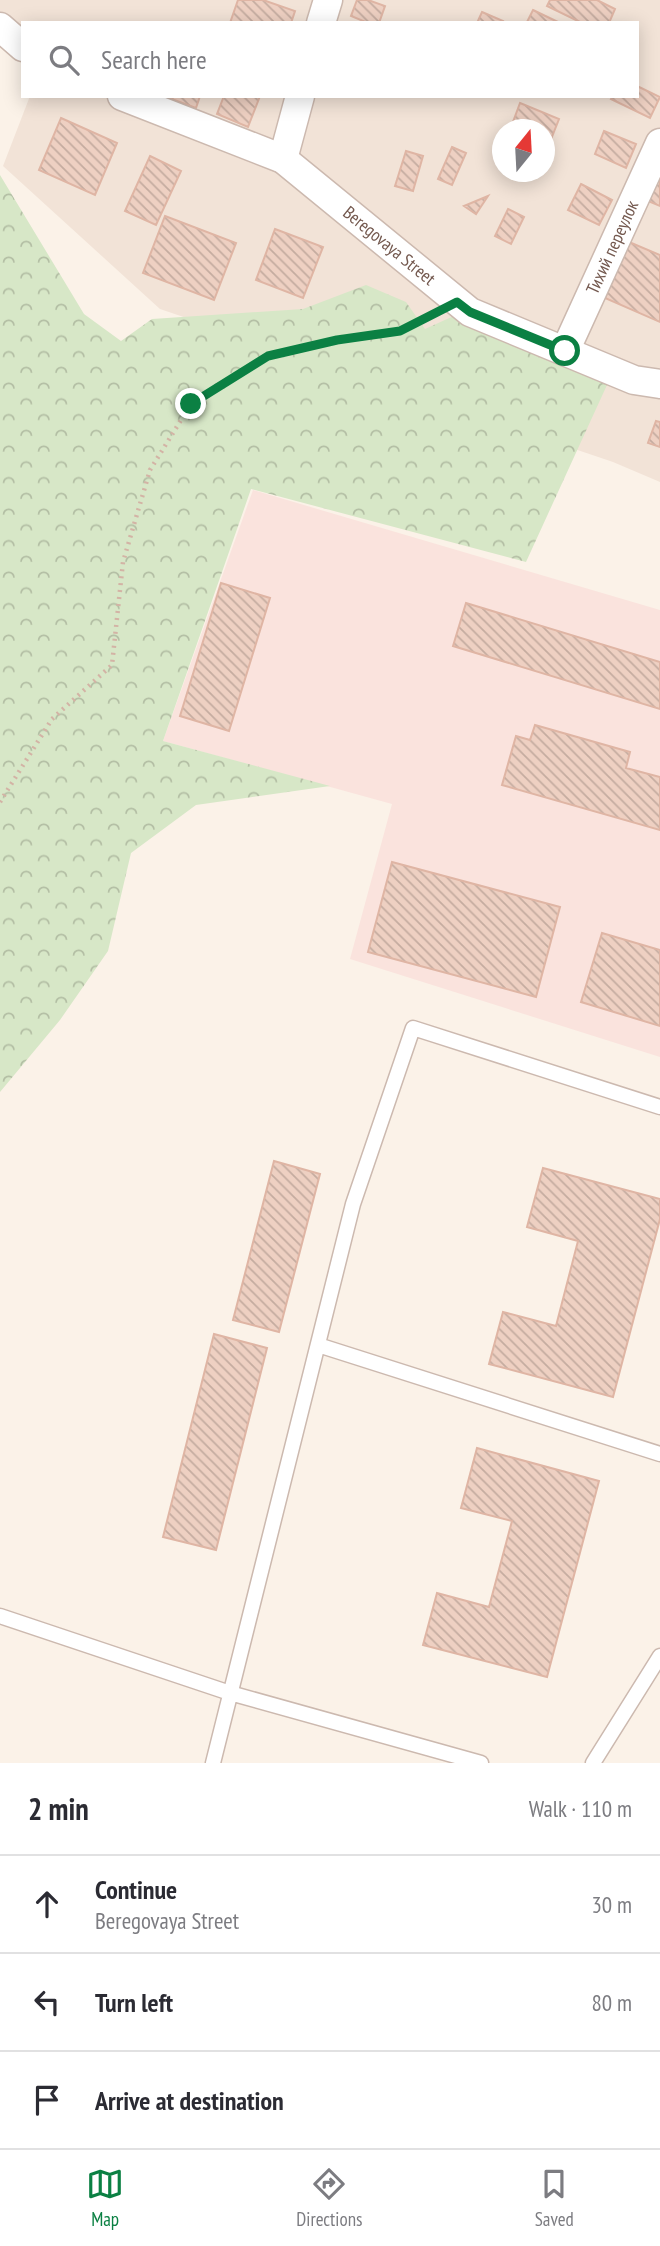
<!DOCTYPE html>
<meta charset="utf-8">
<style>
body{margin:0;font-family:"PT Sans Narrow",sans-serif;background:#f2f2f3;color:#2b2b33}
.compass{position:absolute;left:492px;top:119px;width:63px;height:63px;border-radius:50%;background:#fff;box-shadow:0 4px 18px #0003;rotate:18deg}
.stop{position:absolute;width:21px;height:21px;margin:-16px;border:5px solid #0b8043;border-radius:50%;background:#fff}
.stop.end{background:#0b8043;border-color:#fff;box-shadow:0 2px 7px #0008}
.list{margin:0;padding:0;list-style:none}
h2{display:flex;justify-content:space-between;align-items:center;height:91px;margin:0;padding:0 28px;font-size:30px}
h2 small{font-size:23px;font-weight:400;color:#7c7c81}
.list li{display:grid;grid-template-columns:46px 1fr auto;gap:21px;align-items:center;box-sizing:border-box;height:98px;padding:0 28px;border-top:2px solid #e1e1e2}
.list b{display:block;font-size:26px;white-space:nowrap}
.list p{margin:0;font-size:23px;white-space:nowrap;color:#7c7c81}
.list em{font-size:23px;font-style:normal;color:#7c7c81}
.icon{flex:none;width:38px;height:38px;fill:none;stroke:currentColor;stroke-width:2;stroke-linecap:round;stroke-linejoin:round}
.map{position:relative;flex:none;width:660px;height:1763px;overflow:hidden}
.search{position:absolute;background:#fff;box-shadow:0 4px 18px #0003;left:21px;right:21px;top:21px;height:77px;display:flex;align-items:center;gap:18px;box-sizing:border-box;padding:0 24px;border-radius:0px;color:#7c7c81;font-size:26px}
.sheet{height:385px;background:#fff}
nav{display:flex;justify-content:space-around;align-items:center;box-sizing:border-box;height:98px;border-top:2px solid #e1e1e2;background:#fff;font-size:19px;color:#7c7c81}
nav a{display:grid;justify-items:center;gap:4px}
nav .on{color:#0b8043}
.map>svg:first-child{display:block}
.residential{fill:#f2e3d7;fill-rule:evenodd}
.commercial{fill:#fae3dd}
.forest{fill:url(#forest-crowns)}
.building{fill:url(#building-back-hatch);stroke:#dfb5a4;stroke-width:2}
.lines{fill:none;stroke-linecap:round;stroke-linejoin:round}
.lane-casing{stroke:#ccb9af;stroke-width:17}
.street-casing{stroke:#ccb9af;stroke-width:31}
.path{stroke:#d3b3a5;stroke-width:4.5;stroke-dasharray:2 5;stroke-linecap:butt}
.lane{stroke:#fff;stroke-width:14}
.street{stroke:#fff;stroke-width:28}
.route{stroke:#0b8043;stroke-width:9}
.labels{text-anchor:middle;stroke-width:5;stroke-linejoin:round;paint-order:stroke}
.street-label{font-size:18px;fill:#73584e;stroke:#fef6ee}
</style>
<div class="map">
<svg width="660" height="1763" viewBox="0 0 660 1763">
<defs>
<pattern id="forest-crowns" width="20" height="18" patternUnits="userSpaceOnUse" patternTransform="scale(1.75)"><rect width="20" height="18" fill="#d7e7c7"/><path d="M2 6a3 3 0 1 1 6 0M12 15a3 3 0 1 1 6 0" fill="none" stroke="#b3bea4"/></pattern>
<pattern id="building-back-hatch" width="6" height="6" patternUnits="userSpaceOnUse" patternTransform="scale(1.75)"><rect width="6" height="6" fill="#eed0c2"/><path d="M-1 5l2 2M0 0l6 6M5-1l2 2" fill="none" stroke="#c5aca0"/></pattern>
</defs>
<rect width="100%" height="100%" fill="#fbf2e8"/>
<path class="residential" d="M 0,0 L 660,0 L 660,482 L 613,462 L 160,309 L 3,166 L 30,96 L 637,96 L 637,23 L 23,23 L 23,47 L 0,27 ZM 503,130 L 544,130 L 544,172 L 503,172 Z"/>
<path class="commercial" d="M 253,490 L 660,610 L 660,1057 L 350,959 L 392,804 L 163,741 Z"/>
<path class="forest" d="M 0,175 L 84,314 L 121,341 L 152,319 L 303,309 L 366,285 L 406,302 L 425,329 L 458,314 L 513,345 L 607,385 L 526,562 L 251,489 L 163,741 L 330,786 L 196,805 L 131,853 L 108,951 L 60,1020 L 0,1092 Z"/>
<path class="building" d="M 238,0 L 263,0 L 295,11 L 291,23 L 230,23 Z
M 357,0 L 368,0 L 385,6 L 379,23 L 368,23 L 351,16 Z
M 550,0 L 597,0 L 615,9 L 609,23 L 582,23 L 547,6 Z
M 533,10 L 560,23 L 527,22 Z
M 482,12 L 503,21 L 502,23 L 477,23 Z
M 637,86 L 660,97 L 650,118 L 611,99 L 613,96 L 637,96 Z
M 170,96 L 200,96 L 196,108 L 169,98 Z
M 224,96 L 260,96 L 248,127 L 217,114 Z
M 520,103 L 559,119 L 544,157 L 544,130 L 510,130 Z
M 61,118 L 117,143 L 95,195 L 39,170 Z
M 604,131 L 636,144 L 626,168 L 595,154 Z
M 452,147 L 466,153 L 452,185 L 438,179 Z
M 406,151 L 423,156 L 413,191 L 395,186 Z
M 150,156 L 181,171 L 156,225 L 125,211 Z
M 660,176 L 660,206 L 648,201 Z
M 581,184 L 612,200 L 599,225 L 568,210 Z
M 488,196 L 476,214 L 464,206 Z
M 508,209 L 524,217 L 511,244 L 495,236 Z
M 165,216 L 236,243 L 214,300 L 143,273 Z
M 275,229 L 323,247 L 303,298 L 256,280 Z
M 629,242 L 660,255 L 660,322 L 605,298 Z
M 656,421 L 660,422 L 660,447 L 648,443 Z
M 221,583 L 270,598 L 229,731 L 180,716 Z
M 466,603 L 660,662 L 660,709 L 453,646 Z
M 535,725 L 630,752 L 626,768 L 660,777 L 660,830 L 502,785 L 516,736 L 530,740 Z
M 392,862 L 560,907 L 536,997 L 368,952 Z
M 602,933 L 660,950 L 660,1026 L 581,1002 Z
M 274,1161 L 320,1174 L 279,1332 L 233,1320 Z
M 543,1168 L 660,1199 L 660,1219 L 613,1397 L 489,1364 L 503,1312 L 556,1326 L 578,1241 L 527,1227 Z
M 214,1334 L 267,1348 L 216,1550 L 163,1537 Z
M 477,1448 L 599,1481 L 547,1677 L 423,1645 L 437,1593 L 489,1607 L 512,1521 L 461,1508 Z"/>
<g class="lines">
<g class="lane-casing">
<path id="lane" d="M 318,1345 L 660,1454
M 0,1616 L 230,1693 L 481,1763
M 213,1763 L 353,1204 L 413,1028 L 660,1107
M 593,1763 L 660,1656"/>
</g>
<g class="street-casing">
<g id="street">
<path d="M 321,23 L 328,0"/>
<path d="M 0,27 L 23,47"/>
<path id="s1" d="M 122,96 L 283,159 L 470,312 L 634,380 L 660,384"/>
<path d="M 283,159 L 300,96"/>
<path id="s2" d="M 565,351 L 660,143"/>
</g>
</g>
<path class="path" d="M 0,802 L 52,719 L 112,665 L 123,562 L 150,470 L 191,404 L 268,356 L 337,340 L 400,332 L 432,315"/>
<use href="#lane" class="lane"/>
<use href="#street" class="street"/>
</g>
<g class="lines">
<path class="route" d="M 191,404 L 268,356 L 337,340 L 400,331 L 457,302 L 470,312 L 565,351"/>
</g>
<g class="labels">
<g class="street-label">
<text dy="6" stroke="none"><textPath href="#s1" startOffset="310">Beregovaya Street</textPath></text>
<text dy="6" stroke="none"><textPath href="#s2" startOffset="114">Тихий переулок</textPath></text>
</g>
</g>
</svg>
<svg class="compass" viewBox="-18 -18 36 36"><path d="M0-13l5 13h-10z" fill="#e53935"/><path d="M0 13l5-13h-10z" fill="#7c7c81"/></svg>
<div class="stop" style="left:565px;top:351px"></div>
<div class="stop end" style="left:191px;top:404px"></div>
<div class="search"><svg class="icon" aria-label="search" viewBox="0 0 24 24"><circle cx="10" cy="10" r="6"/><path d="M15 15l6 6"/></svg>Search here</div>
</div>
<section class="sheet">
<h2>2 min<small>Walk · 110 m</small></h2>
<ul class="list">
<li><svg class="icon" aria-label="ahead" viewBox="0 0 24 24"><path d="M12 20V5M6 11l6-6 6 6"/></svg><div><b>Continue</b><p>Beregovaya Street</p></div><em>30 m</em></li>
<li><svg class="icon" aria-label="left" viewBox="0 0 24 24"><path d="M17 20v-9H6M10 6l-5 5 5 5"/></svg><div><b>Turn left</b></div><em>80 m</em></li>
<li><svg class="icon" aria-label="arrive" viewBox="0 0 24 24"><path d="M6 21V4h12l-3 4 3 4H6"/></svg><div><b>Arrive at destination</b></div></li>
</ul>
</section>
<nav>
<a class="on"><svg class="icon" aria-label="map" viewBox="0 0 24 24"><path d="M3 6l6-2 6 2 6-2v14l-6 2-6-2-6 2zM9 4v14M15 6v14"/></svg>Map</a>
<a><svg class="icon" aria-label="directions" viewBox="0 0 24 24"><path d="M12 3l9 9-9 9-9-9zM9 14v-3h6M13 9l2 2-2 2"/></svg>Directions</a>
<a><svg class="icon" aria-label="saved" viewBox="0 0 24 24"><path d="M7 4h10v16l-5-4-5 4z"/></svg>Saved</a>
</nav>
